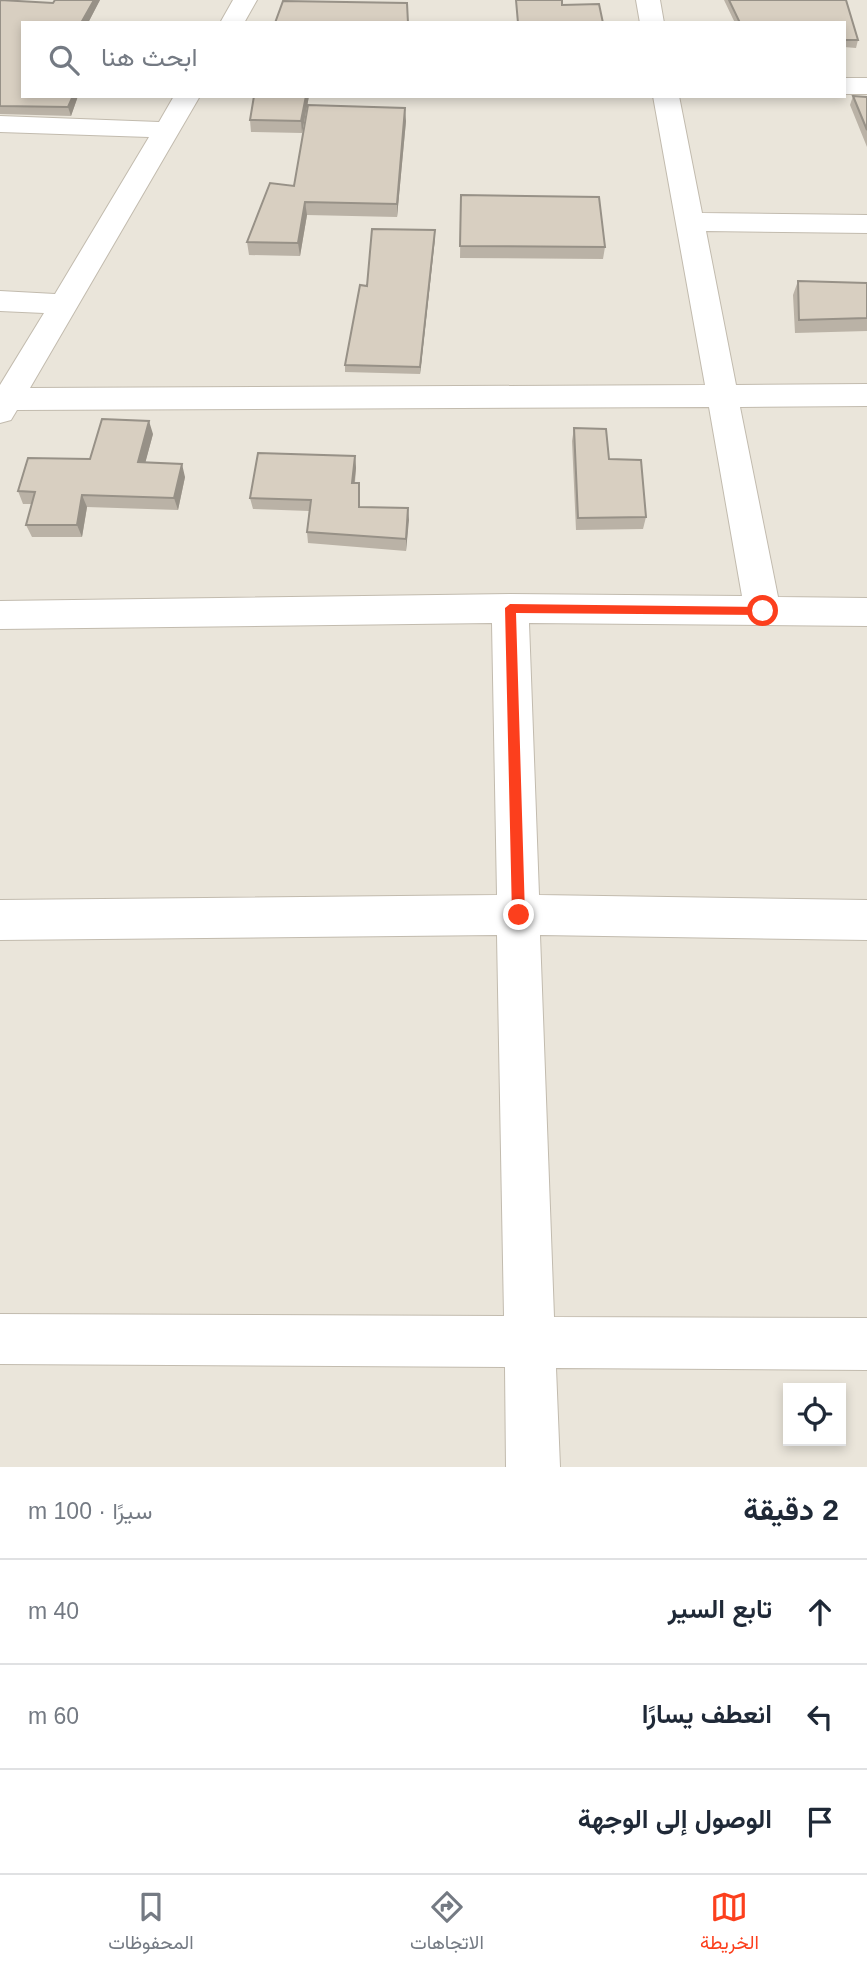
<!DOCTYPE html>
<html lang="ar">
<meta charset="utf-8">
<style>
body{margin:0;font-family:Helvetica,Vazirmatn,sans-serif;background:#f2f2f3;color:#1f2937;direction:rtl}
.controls{position:absolute;right:21px;bottom:21px;display:grid;overflow:hidden;border-radius:0px;box-shadow:0 4px 10px #0003}
.controls button{width:63px;height:63px;display:grid;place-items:center;padding:0;border:0;border-bottom:2px solid #e0e1e3;background:#fff;color:#1f2937;font:35px sans-serif}
.stop{position:absolute;width:21px;height:21px;margin:-16px;border:5px solid #fc3f1d;border-radius:50%;background:#fff}
.stop.end{background:#fc3f1d;border-color:#fff;box-shadow:0 2px 7px #0008}
.list{margin:0;padding:0;list-style:none}
h2{display:flex;justify-content:space-between;align-items:center;height:91px;margin:0;padding:0 28px;font-size:30px}
h2 small{font-size:23px;font-weight:400;color:#747a83}
.list li{display:grid;grid-template-columns:46px 1fr auto;gap:21px;align-items:center;box-sizing:border-box;height:105px;padding:0 28px;border-top:2px solid #e0e1e3}
.list b{display:block;font-size:26px;white-space:nowrap}
.list em{font-size:23px;font-style:normal;color:#747a83}
.icon{flex:none;width:38px;height:38px;fill:none;stroke:currentColor;stroke-width:2;stroke-linecap:round;stroke-linejoin:round}
.map{position:relative;flex:none;width:867px;height:1467px;overflow:hidden;direction:ltr}
.search{position:absolute;background:#fff;box-shadow:0 4px 10px #0003;left:21px;right:21px;top:21px;height:77px;display:flex;align-items:center;gap:18px;box-sizing:border-box;padding:0 24px;border-radius:0px;color:#747a83;font-size:26px}
.sheet{height:406px;background:#fff}
nav{display:flex;justify-content:space-around;align-items:center;box-sizing:border-box;height:98px;border-top:2px solid #e0e1e3;background:#fff;font-size:19px;color:#747a83}
nav a{display:grid;justify-items:center;gap:4px}
nav .on{color:#fc3f1d}
.map>svg:first-child{display:block}
.residential{fill:#eae5da;fill-rule:evenodd}
.lines{fill:none;stroke-linecap:round;stroke-linejoin:round}
.minor-casing{stroke:#c2bbae;stroke-width:2}
.minor{fill:#fff;fill-rule:evenodd}
.wall{fill:#bab2a6}
.shaded-wall{fill:#979187}
.building{fill:#d8cfc1;stroke:#979187;stroke-width:2}
.route{fill:#fc3f1d}
</style>
<div class="map">
<svg width="867" height="1467" viewBox="0 0 867 1467">
<rect width="100%" height="100%" fill="#f6f3ec"/>
<path class="residential" d="M 0,0 L 867,0 L 867,1467 L 0,1467 ZM 23,23 L 844,23 L 844,96 L 23,96 ZM 788,1388 L 841,1388 L 841,1441 L 788,1441 Z"/>
<g class="lines">
<g class="minor-casing">
<path id="minor" d="M 233,0 L 257,0 L 244,23 L 220,23 Z
M 636,0 L 660,0 L 664,23 L 640,23 Z
M 844,78 L 867,78 L 867,94 L 844,94 Z
M 174,96 L 200,96 L 30,388 L 705,385 L 653,96 L 679,96 L 702,213 L 867,215 L 867,233 L 706,231 L 736,385 L 867,384 L 867,406 L 740,407 L 778,597 L 867,598 L 867,626 L 529,623 L 539,895 L 867,900 L 867,940 L 540,935 L 554,1317 L 867,1318 L 867,1370 L 556,1368 L 560,1467 L 506,1467 L 505,1367 L 0,1364 L 0,1314 L 504,1316 L 497,935 L 0,940 L 0,900 L 497,895 L 492,623 L 0,629 L 0,601 L 510,594 L 742,596 L 709,407 L 17,410 L 11,420 L 0,423 L 0,385 L 44,313 L 0,311 L 0,291 L 55,294 L 149,137 L 0,132 L 0,116 L 159,122 Z"/>
</g>
<use href="#minor" class="minor"/>
</g>
<path class="wall" d="M 0,0 L 53,3 L 55,0 L 100,0 L 88,23 L 23,96 L 78,96 L 71,116 L 0,114 Z
M 724,0 L 846,0 L 858,40 L 856,48 L 844,47 L 844,23 L 735,23 Z
M 309,96 L 302,133 L 251,132 L 250,120 Z
M 853,96 L 867,97 L 867,147 L 850,105 Z
M 406,121 L 397,217 L 307,215 L 300,256 L 249,255 L 247,242 L 294,186 Z
M 461,195 L 605,247 L 603,259 L 460,258 Z
M 435,238 L 420,374 L 345,372 L 345,365 L 367,286 Z
M 798,281 L 867,283 L 867,331 L 795,333 L 793,295 Z
M 574,428 L 609,459 L 646,517 L 643,529 L 576,530 L 572,441 Z
M 153,434 L 145,463 L 185,477 L 178,510 L 87,507 L 82,537 L 32,537 L 26,525 L 32,504 L 23,504 L 18,491 L 90,459 Z
M 355,456 L 356,468 L 355,483 L 359,483 L 360,507 L 408,508 L 406,551 L 308,543 L 307,532 L 309,511 L 253,509 L 250,498 Z"/>
<path class="shaded-wall" d="M 94,0 L 100,0 L 88,23 L 81,23 Z
M 73,96 L 78,96 L 71,116 L 68,107 Z
M 306,96 L 309,96 L 302,133 L 301,121 Z
M 405,108 L 406,121 L 397,217 L 397,204 Z
M 305,202 L 307,215 L 300,256 L 298,243 Z
M 435,230 L 435,238 L 420,374 L 420,367 Z
M 149,421 L 153,434 L 142,475 L 138,462 Z
M 355,456 L 356,468 L 353,495 L 352,483 Z
M 182,464 L 185,477 L 178,510 L 174,498 Z
M 82,495 L 87,507 L 82,537 L 77,525 Z
M 408,508 L 409,520 L 406,551 L 406,539 Z"/>
<path class="building" d="M 0,0 L 53,3 L 55,0 L 94,0 L 81,23 L 23,23 L 23,96 L 73,96 L 68,107 L 0,106 Z
M 516,0 L 562,0 L 562,5 L 599,4 L 603,23 L 518,23 Z
M 729,0 L 846,0 L 858,40 L 844,40 L 844,23 L 740,23 Z
M 283,1 L 407,3 L 408,23 L 275,23 Z
M 254,96 L 306,96 L 301,121 L 250,120 Z
M 853,96 L 867,97 L 867,130 Z
M 308,105 L 405,108 L 397,204 L 305,202 L 298,243 L 247,242 L 270,183 L 294,186 Z
M 461,195 L 599,197 L 605,247 L 460,246 Z
M 372,229 L 435,230 L 420,367 L 345,365 L 360,285 L 367,286 Z
M 798,281 L 867,283 L 867,318 L 799,320 Z
M 102,419 L 149,421 L 138,462 L 182,464 L 174,498 L 82,495 L 77,525 L 26,525 L 35,492 L 18,491 L 28,458 L 90,459 Z
M 574,428 L 606,429 L 609,459 L 641,460 L 646,517 L 578,518 Z
M 258,453 L 355,456 L 352,483 L 359,483 L 359,507 L 408,508 L 406,539 L 307,532 L 311,500 L 250,498 Z"/>
<path class="route" d="M 510,604 L 763,607 L 768,611 L 763,615 L 516,613 L 525,915 L 519,921 L 512,915 L 505,608 Z"/>
</svg>
<div class="controls">
<button><svg class="icon" aria-label="locate" viewBox="0 0 24 24"><circle cx="12" cy="12" r="6"/><path d="M12 2v4M12 18v4M2 12h4M18 12h4"/></svg></button>
</div>
<div class="stop" style="left:763px;top:611px"></div>
<div class="stop end" style="left:519px;top:915px"></div>
<div class="search"><svg class="icon" aria-label="search" viewBox="0 0 24 24"><circle cx="10" cy="10" r="6"/><path d="M15 15l6 6"/></svg>ابحث هنا</div>
</div>
<section class="sheet">
<h2>2 دقيقة<small>سيرًا · 100 m</small></h2>
<ul class="list">
<li><svg class="icon" aria-label="ahead" viewBox="0 0 24 24"><path d="M12 20V5M6 11l6-6 6 6"/></svg><div><b>تابع السير</b></div><em>40 m</em></li>
<li><svg class="icon" aria-label="left" viewBox="0 0 24 24"><path d="M17 20v-9H6M10 6l-5 5 5 5"/></svg><div><b>انعطف يسارًا</b></div><em>60 m</em></li>
<li><svg class="icon" aria-label="arrive" viewBox="0 0 24 24"><path d="M6 21V4h12l-3 4 3 4H6"/></svg><div><b>الوصول إلى الوجهة</b></div></li>
</ul>
</section>
<nav>
<a class="on"><svg class="icon" aria-label="map" viewBox="0 0 24 24"><path d="M3 6l6-2 6 2 6-2v14l-6 2-6-2-6 2zM9 4v14M15 6v14"/></svg>الخريطة</a>
<a><svg class="icon" aria-label="directions" viewBox="0 0 24 24"><path d="M12 3l9 9-9 9-9-9zM9 14v-3h6M13 9l2 2-2 2"/></svg>الاتجاهات</a>
<a><svg class="icon" aria-label="saved" viewBox="0 0 24 24"><path d="M7 4h10v16l-5-4-5 4z"/></svg>المحفوظات</a>
</nav>
